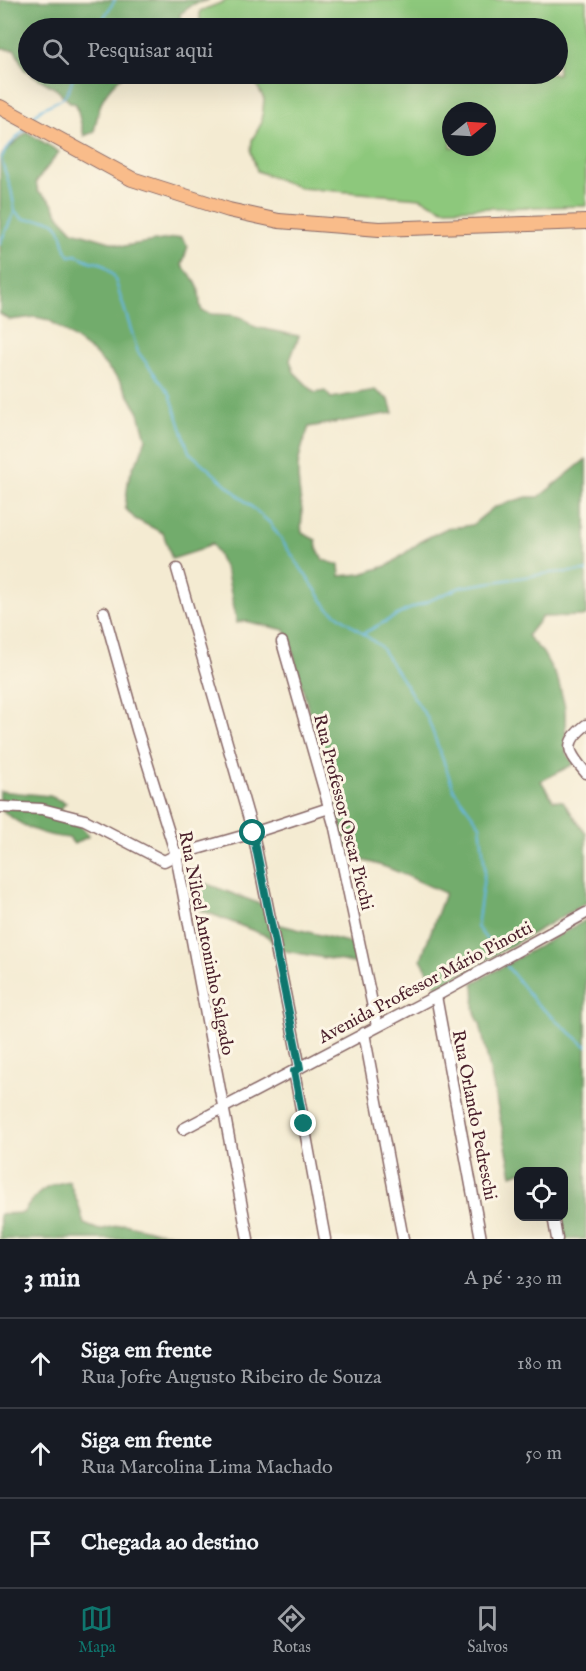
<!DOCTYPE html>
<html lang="pt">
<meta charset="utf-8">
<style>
body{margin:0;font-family:"IM FELL English",serif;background:#242831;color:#f1f3f6}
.controls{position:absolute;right:18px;bottom:18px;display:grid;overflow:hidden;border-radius:12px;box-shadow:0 6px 24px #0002}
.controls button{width:54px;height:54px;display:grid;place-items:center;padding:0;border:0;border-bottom:2px solid #363941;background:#171b24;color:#f1f3f6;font:30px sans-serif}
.compass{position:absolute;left:442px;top:102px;width:54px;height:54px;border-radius:50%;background:#171b24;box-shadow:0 6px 24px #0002;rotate:72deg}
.stop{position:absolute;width:18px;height:18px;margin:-14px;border:4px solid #0f766e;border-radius:50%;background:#fff}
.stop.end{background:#0f766e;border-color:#fff;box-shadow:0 2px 6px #0008}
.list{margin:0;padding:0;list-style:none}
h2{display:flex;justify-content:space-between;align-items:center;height:78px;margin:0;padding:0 24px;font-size:26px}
h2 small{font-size:20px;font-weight:400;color:#9ea1a6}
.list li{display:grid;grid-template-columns:39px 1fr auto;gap:18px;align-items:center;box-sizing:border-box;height:90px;padding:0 24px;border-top:2px solid #363941}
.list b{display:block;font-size:22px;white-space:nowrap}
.list p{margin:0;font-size:20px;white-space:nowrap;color:#9ea1a6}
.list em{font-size:20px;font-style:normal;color:#9ea1a6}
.icon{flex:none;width:33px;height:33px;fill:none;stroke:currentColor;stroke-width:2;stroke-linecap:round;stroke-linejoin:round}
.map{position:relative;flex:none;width:586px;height:1239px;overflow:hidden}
.search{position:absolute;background:#171b24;box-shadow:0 6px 24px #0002;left:18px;right:18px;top:18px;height:66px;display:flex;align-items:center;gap:15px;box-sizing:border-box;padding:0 21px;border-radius:33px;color:#9ea1a6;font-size:22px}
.sheet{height:348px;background:#171b24}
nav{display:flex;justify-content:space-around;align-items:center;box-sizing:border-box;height:84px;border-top:2px solid #363941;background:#171b24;font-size:16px;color:#9ea1a6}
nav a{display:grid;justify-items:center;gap:3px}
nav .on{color:#0f766e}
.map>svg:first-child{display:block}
.green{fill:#8dc87c;stroke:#6c7454;stroke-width:1.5;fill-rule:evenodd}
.forest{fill:#72ac6c;stroke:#5e664c;stroke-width:1.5}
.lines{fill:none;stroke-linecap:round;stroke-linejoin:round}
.stream{stroke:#68b8e2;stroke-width:2}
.minor-casing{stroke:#866665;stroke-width:13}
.major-casing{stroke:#866665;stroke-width:16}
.minor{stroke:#fff;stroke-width:10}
.major{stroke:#f9bc8a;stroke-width:14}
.route{stroke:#0f766e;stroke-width:8}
.labels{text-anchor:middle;stroke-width:6;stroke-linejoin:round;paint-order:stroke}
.street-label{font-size:18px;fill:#4a1f2b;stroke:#fcf5e5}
</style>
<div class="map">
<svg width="586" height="1239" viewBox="0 0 586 1239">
<rect width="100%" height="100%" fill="#fcf5e5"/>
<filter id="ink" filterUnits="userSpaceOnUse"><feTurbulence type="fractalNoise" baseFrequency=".0167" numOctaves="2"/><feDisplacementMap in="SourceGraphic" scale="12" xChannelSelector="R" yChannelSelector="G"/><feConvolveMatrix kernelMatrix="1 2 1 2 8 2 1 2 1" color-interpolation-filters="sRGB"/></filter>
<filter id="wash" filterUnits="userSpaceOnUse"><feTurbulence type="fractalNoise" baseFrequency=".008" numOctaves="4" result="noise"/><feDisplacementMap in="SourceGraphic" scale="24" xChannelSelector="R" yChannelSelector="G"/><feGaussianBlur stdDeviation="1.35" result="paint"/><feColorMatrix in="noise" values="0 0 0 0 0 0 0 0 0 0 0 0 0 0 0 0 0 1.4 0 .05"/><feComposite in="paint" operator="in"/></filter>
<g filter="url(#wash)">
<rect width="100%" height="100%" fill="#f4ebd2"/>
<path class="green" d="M 228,0 L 586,0 L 586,206 L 443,209 L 420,198 L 300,188 L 257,171 L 251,152 L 252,140 L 262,122 L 264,99 L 253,78 L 242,74 L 558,74 L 558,28 L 200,28 L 200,11 ZM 451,111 L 487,111 L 487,147 L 451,147 Z"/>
<path class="forest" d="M 0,0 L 209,0 L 194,4 L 180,14 L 182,28 L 28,28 L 28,72 L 24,69 L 15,50 L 0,49 Z
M 31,74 L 125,74 C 101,94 100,102 94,132 L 84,136 L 76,104 L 70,102 L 56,89 Z
M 27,132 L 59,152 L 36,182 L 38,191 L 50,200 L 60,217 L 73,231 L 124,246 L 181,237 L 188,246 L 182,265 C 188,274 198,281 199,291 C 200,298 199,304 202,311 L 212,314 L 233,315 L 243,318 L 255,327 L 299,336 L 290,360 L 294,372 L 315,393 L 325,391 L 331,398 L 375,390 L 389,400 L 393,413 L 309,427 C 295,464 296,471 302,510 C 303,517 300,523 302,533 L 316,540 L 317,548 L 323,560 L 339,565 L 340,576 L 361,574 L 389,565 L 423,540 L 445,529 L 472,525 L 493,508 L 510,502 L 527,497 L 539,497 L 586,459 L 586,616 L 542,617 L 527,636 L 543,653 L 558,680 L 565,707 L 566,752 L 574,764 L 541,781 L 553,800 L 563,801 L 586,834 L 586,903 L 437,988 L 421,959 L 445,893 C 412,879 382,861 346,858 L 312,723 L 292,649 L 292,642 L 285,630 L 244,621 L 237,623 L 227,573 L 212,543 L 200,550 L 172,559 L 163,533 L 135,519 L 125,508 L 128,482 L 133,467 L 139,458 L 146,439 L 139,413 L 121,382 L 94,353 L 49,320 L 35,317 L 10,320 L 0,314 L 0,156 Z
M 0,791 L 50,796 L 66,803 L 61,808 L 64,819 L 79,825 L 89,836 L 74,844 L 69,838 C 43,836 20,827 0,808 Z
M 183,875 L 266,906 L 277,924 L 356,944 L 359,964 L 280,950 L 267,936 L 188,905 Z
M 586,920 L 586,1239 L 565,1239 L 560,1217 L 564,1216 L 564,1172 L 551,1171 L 550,1169 L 518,1172 L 518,1173 L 512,1175 L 480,1023 C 469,1007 478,999 473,983 Z
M 69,1181 L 78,1203 L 84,1224 L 99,1230 L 124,1224 L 158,1232 L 189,1236 L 193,1239 L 0,1239 L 0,1214 L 23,1213 C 36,1193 45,1185 69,1181 Z"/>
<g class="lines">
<path class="stream" d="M 97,28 L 115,0
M 32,119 C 46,96 68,112 73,74
M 15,211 L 23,219 C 31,220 40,219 48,220 C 66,223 60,246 70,256 L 76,255 L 92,262 L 101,263 L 114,276 L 138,352 L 170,394 L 189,452 L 270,523 L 328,608 L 380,646 L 428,719 L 454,790 L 480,825 L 485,869 L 477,927 L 493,948
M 0,243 L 15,211 L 11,189 L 1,159 L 6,149 L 27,127
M 364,633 L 405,611 L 461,587 L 550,573 L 586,571
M 506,965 L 535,1002 L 586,1046"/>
</g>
</g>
<g filter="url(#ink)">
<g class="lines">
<g class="minor-casing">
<path id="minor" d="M 177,569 L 253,833 L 300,1068
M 104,612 L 137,730 L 176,855 L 248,1239
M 282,642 L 335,828 L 377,1026
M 586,725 C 562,744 568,752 586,773
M 0,807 L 42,809 L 85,820 L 164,861 L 176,855 L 253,833 L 329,808
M 436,996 L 481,1239
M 364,1033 L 403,1239
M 294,1071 L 325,1239
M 183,1129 L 436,996 L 586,913
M 553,1216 L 557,1239"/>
</g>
<g class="major-casing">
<path id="major" d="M 0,107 L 132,179 L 229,210 L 279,221 L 379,229 L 586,222"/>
</g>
<use href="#minor" class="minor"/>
<use href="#major" class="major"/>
</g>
</g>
<g class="lines" filter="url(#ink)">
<path class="route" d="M 253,833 L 300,1068 L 294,1071 L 304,1124"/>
</g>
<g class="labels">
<g class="street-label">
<text transform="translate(344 812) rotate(76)" y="6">Rua Professor Oscar Picchi</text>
<text transform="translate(207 943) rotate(79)" y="6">Rua Nilcel Antoninho Salgado</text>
<text transform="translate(425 982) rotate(-28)" y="6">Avenida Professor Mário Pinotti</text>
<text transform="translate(475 1115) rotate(79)" y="6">Rua Orlando Pedreschi</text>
</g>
</g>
</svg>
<div class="controls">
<button><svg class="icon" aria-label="locate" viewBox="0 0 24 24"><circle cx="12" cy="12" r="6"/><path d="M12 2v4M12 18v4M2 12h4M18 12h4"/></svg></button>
</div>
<svg class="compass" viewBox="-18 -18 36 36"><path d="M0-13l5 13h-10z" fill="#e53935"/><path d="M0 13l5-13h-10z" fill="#9ea1a6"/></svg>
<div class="stop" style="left:253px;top:833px"></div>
<div class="stop end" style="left:304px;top:1124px"></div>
<div class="search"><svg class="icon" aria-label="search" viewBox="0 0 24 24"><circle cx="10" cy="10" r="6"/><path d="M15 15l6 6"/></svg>Pesquisar aqui</div>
</div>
<section class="sheet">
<h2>3 min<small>A pé · 230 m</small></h2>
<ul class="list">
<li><svg class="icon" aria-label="ahead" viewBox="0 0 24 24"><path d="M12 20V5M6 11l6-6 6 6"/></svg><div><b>Siga em frente</b><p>Rua Jofre Augusto Ribeiro de Souza</p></div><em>180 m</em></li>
<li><svg class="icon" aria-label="ahead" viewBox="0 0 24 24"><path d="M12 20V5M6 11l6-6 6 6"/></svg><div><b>Siga em frente</b><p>Rua Marcolina Lima Machado</p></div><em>50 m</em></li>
<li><svg class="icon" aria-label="arrive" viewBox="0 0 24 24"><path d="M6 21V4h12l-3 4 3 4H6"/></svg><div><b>Chegada ao destino</b></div></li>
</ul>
</section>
<nav>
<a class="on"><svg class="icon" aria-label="map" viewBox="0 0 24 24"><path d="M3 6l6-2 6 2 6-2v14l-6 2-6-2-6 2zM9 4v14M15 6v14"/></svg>Mapa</a>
<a><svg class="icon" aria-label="directions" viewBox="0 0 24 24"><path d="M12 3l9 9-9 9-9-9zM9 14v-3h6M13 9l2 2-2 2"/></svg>Rotas</a>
<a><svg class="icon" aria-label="saved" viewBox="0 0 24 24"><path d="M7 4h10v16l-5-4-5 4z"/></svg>Salvos</a>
</nav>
